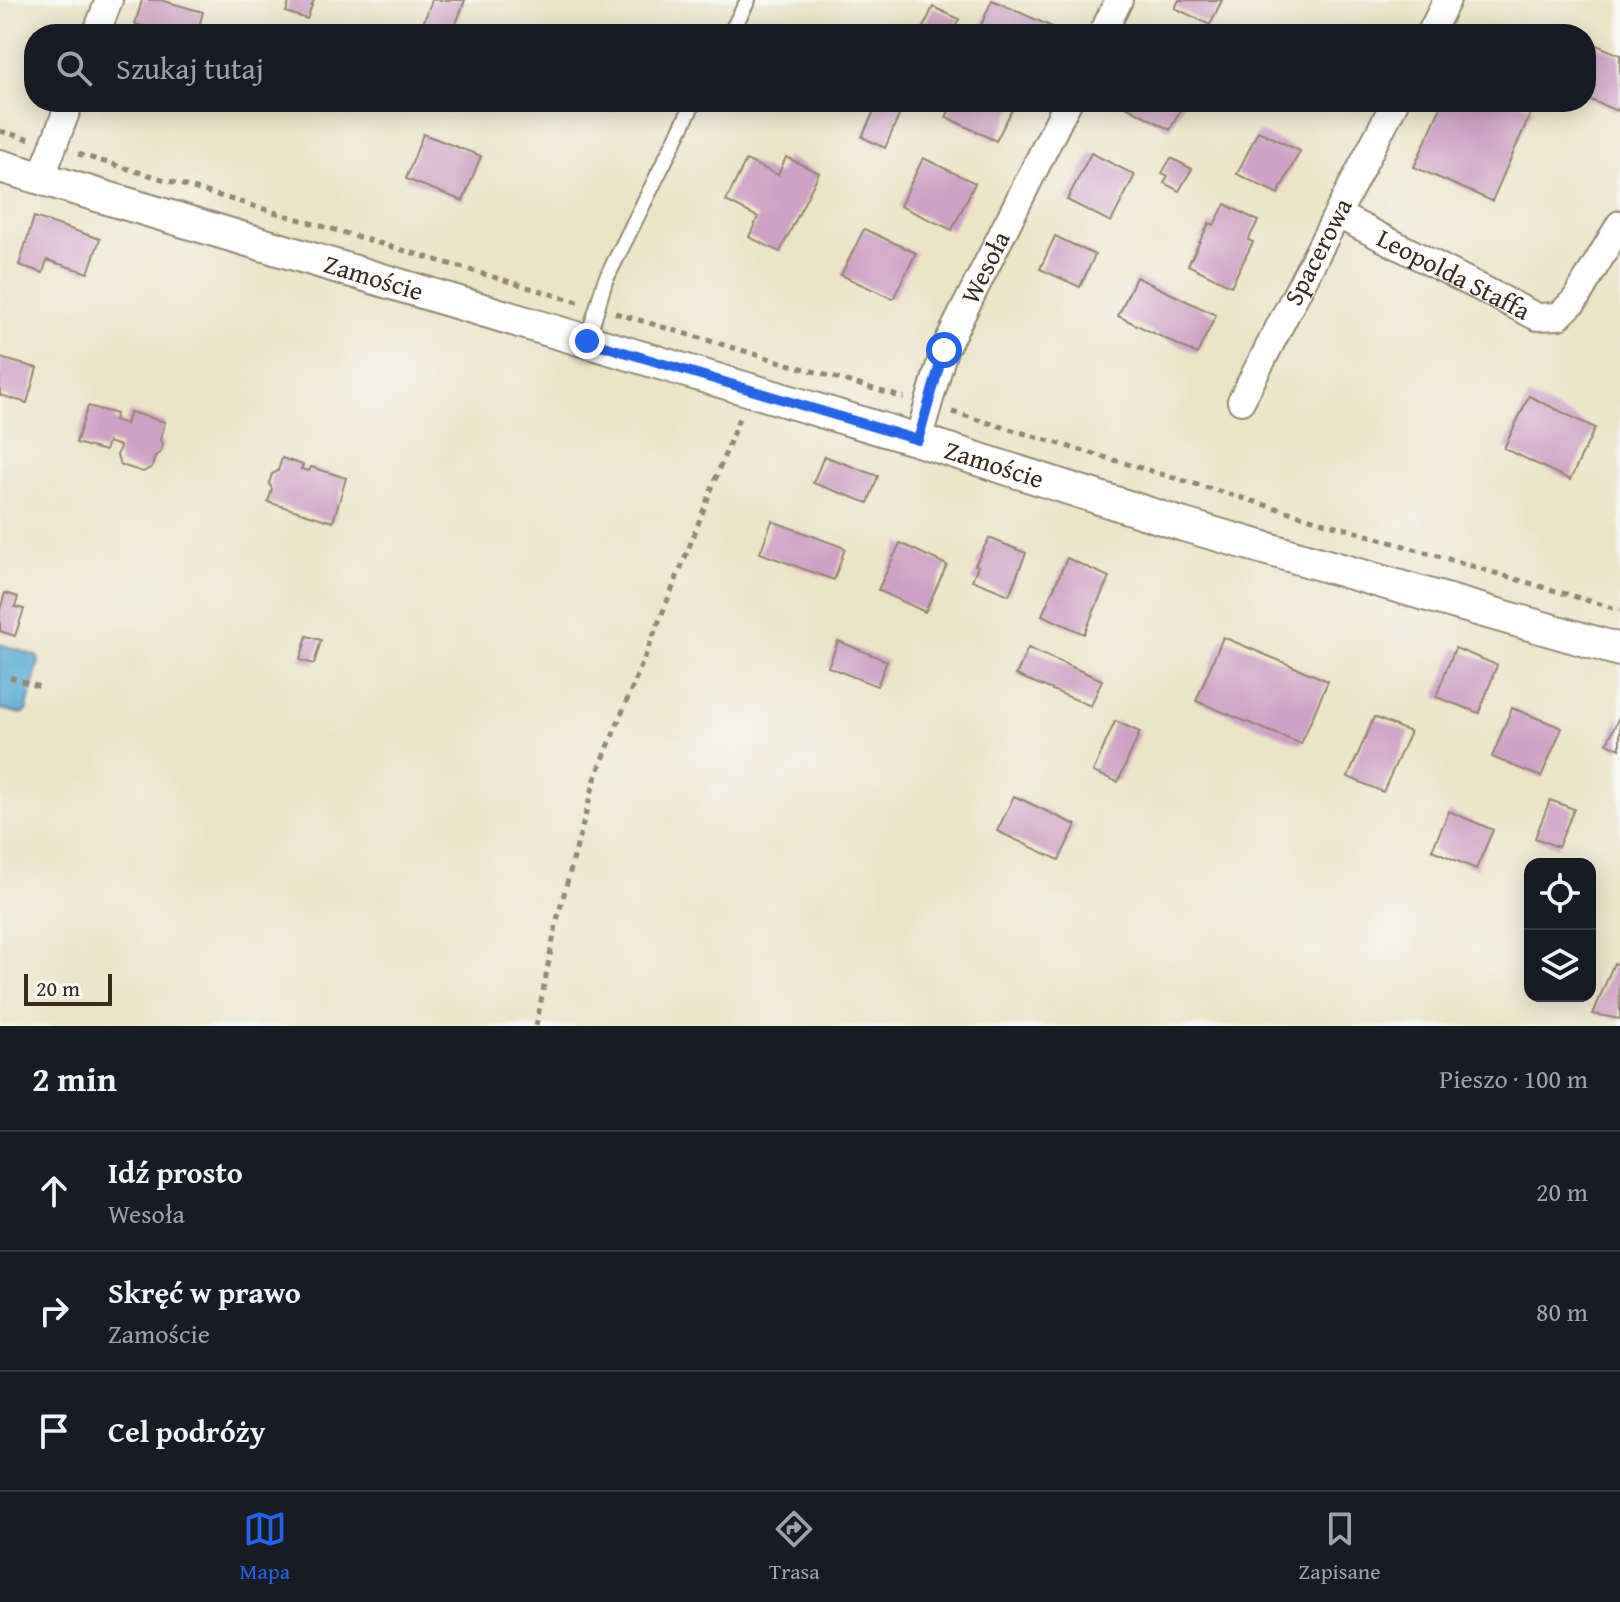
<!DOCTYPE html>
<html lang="pl">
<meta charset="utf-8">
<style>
body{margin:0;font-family:"Gentium Book Plus",serif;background:#242831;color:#f1f3f6}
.controls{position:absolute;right:24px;bottom:24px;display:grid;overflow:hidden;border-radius:16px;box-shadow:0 4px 20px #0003}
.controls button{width:72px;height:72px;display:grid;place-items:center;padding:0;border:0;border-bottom:2px solid #363941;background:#171b24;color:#f1f3f6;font:40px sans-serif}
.scale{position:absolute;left:24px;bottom:20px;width:88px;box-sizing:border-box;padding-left:8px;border:4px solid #3b2a1e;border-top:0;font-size:22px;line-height:28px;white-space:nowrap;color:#3b2a1e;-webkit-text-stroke:6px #f6f6f2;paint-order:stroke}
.stop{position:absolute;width:24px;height:24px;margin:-18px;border:6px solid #2563eb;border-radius:50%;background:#fff}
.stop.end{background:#2563eb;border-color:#fff;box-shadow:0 2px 8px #0008}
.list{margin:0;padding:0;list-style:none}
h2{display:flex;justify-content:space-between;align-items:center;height:104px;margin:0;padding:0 32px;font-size:34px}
h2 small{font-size:26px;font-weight:400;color:#9ea1a6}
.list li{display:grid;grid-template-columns:52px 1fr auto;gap:24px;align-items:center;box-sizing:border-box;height:120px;padding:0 32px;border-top:2px solid #363941}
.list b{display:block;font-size:30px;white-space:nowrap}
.list p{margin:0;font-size:26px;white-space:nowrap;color:#9ea1a6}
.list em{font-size:26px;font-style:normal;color:#9ea1a6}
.icon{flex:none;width:44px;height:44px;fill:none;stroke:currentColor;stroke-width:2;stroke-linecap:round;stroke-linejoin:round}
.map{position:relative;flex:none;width:1620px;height:1026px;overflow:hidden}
.search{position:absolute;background:#171b24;box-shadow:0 4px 20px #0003;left:24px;right:24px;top:24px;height:88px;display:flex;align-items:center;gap:20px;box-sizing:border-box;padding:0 28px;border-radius:32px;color:#9ea1a6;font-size:30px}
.sheet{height:464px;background:#171b24}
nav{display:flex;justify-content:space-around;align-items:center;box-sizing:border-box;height:112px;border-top:2px solid #363941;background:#171b24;font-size:22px;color:#9ea1a6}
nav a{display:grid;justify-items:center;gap:4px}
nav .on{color:#2563eb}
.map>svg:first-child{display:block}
.water{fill:#59aad4;stroke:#4a6a79;stroke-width:2}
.building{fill:#cfa2c5}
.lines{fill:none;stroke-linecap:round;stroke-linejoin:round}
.service-casing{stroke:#938772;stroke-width:18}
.minor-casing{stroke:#938772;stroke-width:30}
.tertiary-casing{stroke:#938772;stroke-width:36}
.path{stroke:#938772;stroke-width:5;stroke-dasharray:6 6;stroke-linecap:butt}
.service{stroke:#fff;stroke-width:14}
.minor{stroke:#fff;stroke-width:26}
.tertiary{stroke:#fff;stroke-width:32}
.route{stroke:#2563eb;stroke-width:10}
.labels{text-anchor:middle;stroke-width:6;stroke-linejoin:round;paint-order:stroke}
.street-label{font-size:26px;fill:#3b2a1e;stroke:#f6f6f2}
</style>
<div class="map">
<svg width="1620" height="1026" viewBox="0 0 1620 1026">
<rect width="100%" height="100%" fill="#f6f6f2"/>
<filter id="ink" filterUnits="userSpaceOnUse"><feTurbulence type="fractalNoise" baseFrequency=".0125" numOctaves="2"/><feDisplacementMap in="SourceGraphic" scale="16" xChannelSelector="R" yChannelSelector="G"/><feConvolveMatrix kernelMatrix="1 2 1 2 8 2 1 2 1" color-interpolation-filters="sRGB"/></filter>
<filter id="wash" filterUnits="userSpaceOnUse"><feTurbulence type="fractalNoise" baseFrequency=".006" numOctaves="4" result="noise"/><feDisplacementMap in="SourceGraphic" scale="32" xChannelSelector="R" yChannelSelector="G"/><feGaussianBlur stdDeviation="1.8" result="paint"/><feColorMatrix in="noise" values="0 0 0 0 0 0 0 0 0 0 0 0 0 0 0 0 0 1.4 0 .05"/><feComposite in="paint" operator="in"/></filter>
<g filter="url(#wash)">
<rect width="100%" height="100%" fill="#ebe4c7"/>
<path class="water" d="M 0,644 L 37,656 L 39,661 L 26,712 L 21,714 L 0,709 Z"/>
<g id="blocks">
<path class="building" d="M 142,0 L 160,0 L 203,12 L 197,34 L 172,34 L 135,24 Z
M 290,0 L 314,0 L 307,19 L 286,12 Z
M 432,0 L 465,0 L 452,34 L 419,34 Z
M 992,0 L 1059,30 L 1057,34 L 977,34 Z
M 1179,0 L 1222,0 L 1210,25 L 1175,8 Z
M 933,7 L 959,19 L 952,34 L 921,32 Z
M 1594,44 L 1620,55 L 1620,105 L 1617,111 L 1586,98 L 1586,62 Z
M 878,102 L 905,102 L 885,148 L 862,137 Z
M 954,102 L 1016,102 L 996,141 L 946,117 Z
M 1125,102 L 1184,102 L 1170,130 L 1124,105 Z
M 1443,102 L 1518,102 L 1533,108 L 1492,201 L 1414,167 Z
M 1258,131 L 1300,151 L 1278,194 L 1237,174 Z
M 423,134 L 481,156 L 463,201 L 406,179 Z
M 1091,153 L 1135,175 L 1111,222 L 1067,200 Z
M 786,157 L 819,173 L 780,252 L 749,237 L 758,217 L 726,201 L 746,160 L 778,175 Z
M 923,158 L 975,183 L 952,230 L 900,206 Z
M 1171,158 L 1192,169 L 1179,191 L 1164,183 L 1168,176 L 1162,173 Z
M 1225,204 L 1258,221 L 1248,240 L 1253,242 L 1231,286 L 1188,265 L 1209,223 L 1214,225 Z
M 34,217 L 100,239 L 88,273 L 47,260 L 43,273 L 19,265 Z
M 864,229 L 916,253 L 893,299 L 841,275 Z
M 1055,236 L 1095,255 L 1080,287 L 1040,269 Z
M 1136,277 L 1216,315 L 1197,354 L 1118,316 Z
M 0,358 L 37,368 L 27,403 L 0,395 Z
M 1529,396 L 1595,428 L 1570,480 L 1504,448 Z
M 88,406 L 116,414 L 114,420 L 126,424 L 130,412 L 165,422 L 160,440 L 163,444 L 160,453 L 155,456 L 152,467 L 143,472 L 121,465 L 117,456 L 120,446 L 108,442 L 105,451 L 76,443 Z
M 824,456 L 878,476 L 868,503 L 813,483 Z
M 282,458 L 303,465 L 301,469 L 309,471 L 311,467 L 346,478 L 333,522 L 268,502 L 272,489 L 269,483 L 272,474 L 278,471 Z
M 772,521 L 845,548 L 834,580 L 760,553 Z
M 989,538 L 1026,553 L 1009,595 L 972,580 L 978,566 L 975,565 Z
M 900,543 L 947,565 L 925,612 L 878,590 Z
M 1067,558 L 1109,577 L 1084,634 L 1042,615 Z
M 5,593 L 18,597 L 15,607 L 24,609 L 15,636 L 0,631 L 0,610 Z
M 307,636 L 321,640 L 314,664 L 300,660 Z
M 1223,637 L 1328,681 L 1301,744 L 1196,701 Z
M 838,641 L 887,661 L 877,686 L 828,667 Z
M 1028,648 L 1102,680 L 1091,706 L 1016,675 Z
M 1455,648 L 1497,665 L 1479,713 L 1436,697 Z
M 1512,708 L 1562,728 L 1541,777 L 1492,757 Z
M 1620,715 L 1620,749 L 1607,743 Z
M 1374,717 L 1410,732 L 1383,792 L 1348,777 Z
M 1115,721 L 1140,732 L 1118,782 L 1093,772 Z
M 1014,796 L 1076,825 L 1059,860 L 997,831 Z
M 1550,800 L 1574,809 L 1558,847 L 1535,838 Z
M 1449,811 L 1493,830 L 1476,869 L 1432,850 Z
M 1614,963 L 1620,965 L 1620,1019 L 1593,1014 Z"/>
</g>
</g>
<g filter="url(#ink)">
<use href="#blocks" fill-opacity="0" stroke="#938772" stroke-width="2"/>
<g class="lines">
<g class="service-casing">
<path id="service" d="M 730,34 L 748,0
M 587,341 L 605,281 L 694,102"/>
</g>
<g class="minor-casing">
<g id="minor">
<path d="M 96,34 L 109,0"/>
<path d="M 1102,34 L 1119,0"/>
<path d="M 1430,34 L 1447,0"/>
<path d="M 41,178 L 70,102"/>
<path id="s1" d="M 1338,215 L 1537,317 L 1559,316 L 1575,300 L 1620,224"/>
<path id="s2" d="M 1241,401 L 1395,102"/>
<path id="s3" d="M 918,440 L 944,350 L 1068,102"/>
</g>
</g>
<g class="tertiary-casing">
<g id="tertiary">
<path id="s4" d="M 0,166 L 918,440 L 1184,525 L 1620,650"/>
</g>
</g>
<path class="path" d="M 0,131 L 30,139
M 78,154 L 578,302
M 615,313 L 904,398
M 952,412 L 1620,610
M 10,677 L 40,687
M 536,1026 L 557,920 L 595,779 L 688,550 L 739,418"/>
<use href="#service" class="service"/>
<use href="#minor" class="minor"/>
<use href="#tertiary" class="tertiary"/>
</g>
</g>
<g class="lines" filter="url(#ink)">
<path class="route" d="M 587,341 L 918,440 L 944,350"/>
</g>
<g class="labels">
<g class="street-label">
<text dy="9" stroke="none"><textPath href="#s2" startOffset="168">Spacerowa</textPath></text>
<text dy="9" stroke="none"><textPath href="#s3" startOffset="186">Wesoła</textPath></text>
<text dy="9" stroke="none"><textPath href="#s1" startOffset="130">Leopolda Staffa</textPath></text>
<text dy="9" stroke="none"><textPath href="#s4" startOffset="390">Zamoście</textPath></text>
<text dy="9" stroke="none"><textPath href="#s4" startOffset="1038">Zamoście</textPath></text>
</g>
</g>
</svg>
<div class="controls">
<button><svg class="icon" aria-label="locate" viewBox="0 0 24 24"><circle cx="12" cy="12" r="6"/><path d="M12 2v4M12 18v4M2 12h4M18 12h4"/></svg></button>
<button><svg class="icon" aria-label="layers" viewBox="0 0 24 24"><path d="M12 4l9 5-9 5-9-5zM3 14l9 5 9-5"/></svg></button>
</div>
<div class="scale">20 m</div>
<div class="stop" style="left:944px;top:350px"></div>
<div class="stop end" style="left:587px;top:341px"></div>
<div class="search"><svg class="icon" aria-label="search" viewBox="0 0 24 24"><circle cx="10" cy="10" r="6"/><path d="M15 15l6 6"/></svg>Szukaj tutaj</div>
</div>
<section class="sheet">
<h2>2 min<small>Pieszo · 100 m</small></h2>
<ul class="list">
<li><svg class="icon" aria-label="ahead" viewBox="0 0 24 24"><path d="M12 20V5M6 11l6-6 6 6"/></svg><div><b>Idź prosto</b><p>Wesoła</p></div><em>20 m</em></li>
<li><svg class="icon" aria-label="right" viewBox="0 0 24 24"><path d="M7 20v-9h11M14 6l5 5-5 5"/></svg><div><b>Skręć w prawo</b><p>Zamoście</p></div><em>80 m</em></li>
<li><svg class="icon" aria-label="arrive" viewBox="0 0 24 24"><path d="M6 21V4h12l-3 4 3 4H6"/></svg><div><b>Cel podróży</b></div></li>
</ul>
</section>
<nav>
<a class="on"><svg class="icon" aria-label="map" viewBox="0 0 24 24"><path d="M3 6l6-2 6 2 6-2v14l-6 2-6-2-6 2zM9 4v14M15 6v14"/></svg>Mapa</a>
<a><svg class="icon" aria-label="directions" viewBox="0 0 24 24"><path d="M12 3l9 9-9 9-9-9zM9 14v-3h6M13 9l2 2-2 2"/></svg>Trasa</a>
<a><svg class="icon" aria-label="saved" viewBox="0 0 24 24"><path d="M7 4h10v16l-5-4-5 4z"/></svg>Zapisane</a>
</nav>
